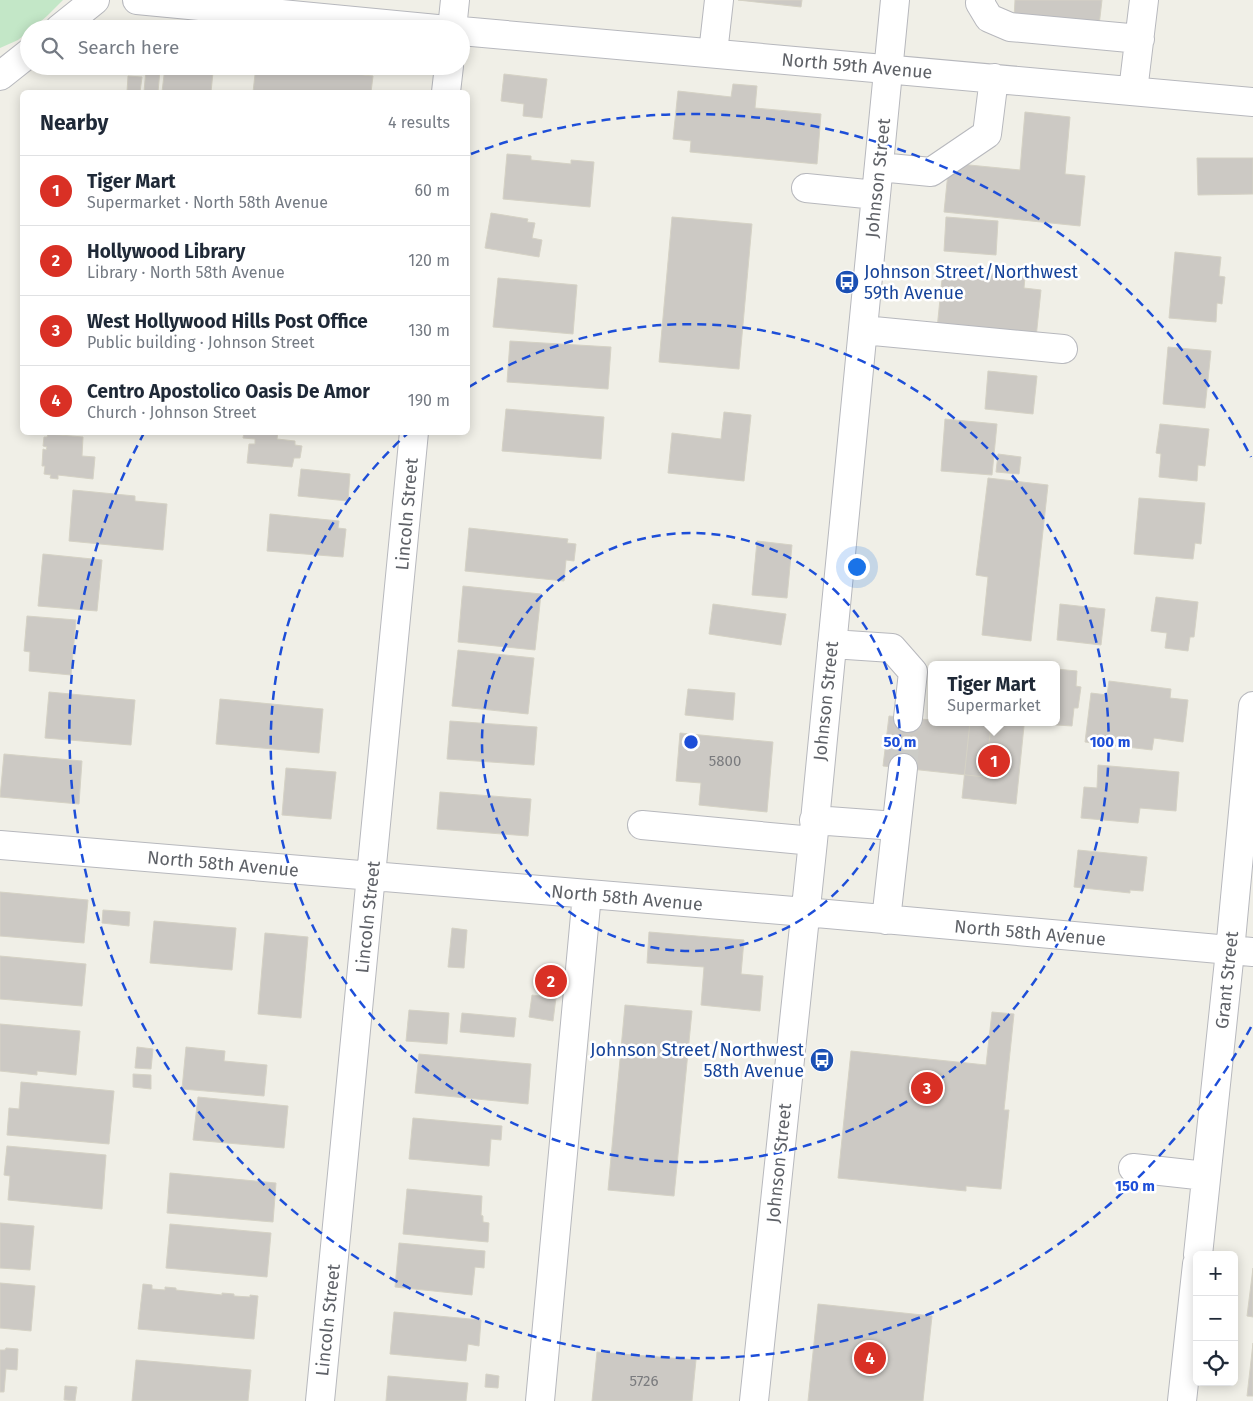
<!DOCTYPE html>
<meta charset="utf-8">
<style>
body{margin:0;font-family:"Fira Sans",sans-serif;background:#f2f2f3;color:#1f2937}
.controls{position:absolute;right:15px;bottom:15px;display:grid;overflow:hidden;border-radius:8px;box-shadow:0 2px 12px #0003}
.controls button{width:45px;height:45px;display:grid;place-items:center;padding:0;border:0;border-bottom:1px solid #e0e1e3;background:#fff;color:#1f2937;font:25px sans-serif}
.you{position:absolute;left:856px;top:566px;width:18px;height:18px;margin:-12px;border:4px solid #fff;border-radius:50%;background:#1a73e8;box-shadow:0 0 0 8px #1a73e833}
.badge{display:grid;place-items:center;width:32px;height:32px;border-radius:50%;background:#d93025;color:#fff;font-size:16px;font-weight:700}
.pin{position:absolute;translate:-50% -50%;border:2px solid #fff;box-shadow:0 1px 5px #0006}
.popup{position:absolute;left:928px;top:661px;width:132px;height:65px;box-sizing:border-box;display:grid;place-content:center;border-radius:8px;background:#fff;filter:drop-shadow(0 1px 4px #0005);font-size:16px;white-space:nowrap;color:#747a83}
.popup b{font-size:19px;color:#1f2937}
.popup::after{content:'';position:absolute;left:50%;top:100%;margin-left:-10px;border:10px solid transparent;border-top-color:#fff}
.list{margin:0;padding:0;list-style:none}
h2{display:flex;justify-content:space-between;align-items:center;height:65px;margin:0;padding:0 20px;font-size:21px}
h2 small{font-size:16px;font-weight:400;color:#747a83}
.list li{display:grid;grid-template-columns:32px 1fr auto;gap:15px;align-items:center;box-sizing:border-box;height:70px;padding:0 20px;border-top:1px solid #e0e1e3}
.list b{display:block;font-size:19px;white-space:nowrap}
.list p{margin:0;font-size:16px;white-space:nowrap;color:#747a83}
.list em{font-size:16px;font-style:normal;color:#747a83}
.icon{flex:none;width:28px;height:28px;fill:none;stroke:currentColor;stroke-width:2;stroke-linecap:round;stroke-linejoin:round}
.map{position:relative;flex:none;width:1253px;height:1401px;overflow:hidden}
.search{position:absolute;background:#fff;box-shadow:0 2px 12px #0003;left:20px;top:20px;width:450px;height:55px;display:flex;align-items:center;gap:12px;box-sizing:border-box;padding:0 18px;border-radius:28px;color:#747a83;font-size:19px}
.panel{position:absolute;background:#fff;box-shadow:0 2px 12px #0003;left:20px;top:90px;width:450px;height:345px;border-radius:8px}
.map>svg:first-child{display:block}
.green{fill:#c3e7c7}
.building{fill:#ccc9c4;stroke:#d5d2c5}
.lines{fill:none;stroke-linecap:round;stroke-linejoin:round}
.minor-tunnel{stroke:#ccccc7;stroke-width:28;stroke-dasharray:28 14;stroke-linecap:butt}
.minor-casing{stroke:#b7b8bd;stroke-width:30}
.minor{stroke:#fff;stroke-width:28}
.ring{fill:none;stroke:#1d4ed8;stroke-width:2.5;stroke-dasharray:9 6}
.labels{text-anchor:middle;stroke-width:5;stroke-linejoin:round;paint-order:stroke}
.number-label{font-size:15px;fill:#7a7b7e}
.street-label{font-size:18px;fill:#5e6167;stroke:#fff}
.transit-label{font-size:18px;fill:#164399;stroke:#fff;text-anchor:start}
.centre{fill:#1d4ed8;stroke:#fff;stroke-width:2.5}
.ring-label{font-size:15px;text-anchor:middle;font-weight:bold;fill:#1d4ed8;stroke:#fff;stroke-width:5;stroke-linejoin:round;paint-order:stroke}
</style>
<div class="map">
<svg width="1253" height="1401" viewBox="0 0 1253 1401">
<rect width="100%" height="100%" fill="#f0efe7"/>
<path class="green" d="M 0,0 L 63,0 L 47,16 L 32,29 L 29,29 L 29,31 L 18,40 L 0,48 Z"/>
<path class="building" d="M 738,0 L 802,0 L 801,7 Z
M 1015,0 L 1102,0 L 1099,26 L 1014,18 Z
M 256,66 L 275,66 L 373,76 L 371,92 L 253,92 Z
M 165,67 L 213,72 L 211,92 L 162,92 Z
M 146,69 L 160,70 L 158,92 L 144,92 Z
M 504,74 L 547,79 L 542,118 L 523,116 L 524,104 L 501,101 Z
M 128,76 L 142,77 L 140,92 L 127,92 Z
M 733,84 L 757,86 L 755,108 L 821,114 L 817,164 L 690,152 L 691,141 L 673,139 L 678,91 L 731,97 Z
M 1025,112 L 1070,117 L 1065,174 L 1085,176 L 1080,226 L 944,212 L 949,163 L 1020,170 Z
M 507,154 L 531,156 L 531,160 L 571,164 L 571,160 L 594,162 L 590,207 L 503,199 Z
M 1197,158 L 1253,158 L 1253,194 L 1198,195 Z
M 491,213 L 528,219 L 527,222 L 535,223 L 532,238 L 542,240 L 539,257 L 485,248 Z
M 672,217 L 752,224 L 739,369 L 659,362 Z
M 946,217 L 998,221 L 996,255 L 944,251 Z
M 1175,252 L 1221,257 L 1219,276 L 1225,277 L 1222,304 L 1217,303 L 1216,322 L 1169,318 Z
M 943,269 L 1025,277 L 1024,288 L 1041,290 L 1036,338 L 937,329 Z
M 498,278 L 577,285 L 573,334 L 493,327 Z
M 510,341 L 611,347 L 608,389 L 507,382 Z
M 1168,347 L 1211,351 L 1205,408 L 1163,404 Z
M 988,371 L 1037,376 L 1033,414 L 985,409 Z
M 506,409 L 604,417 L 601,459 L 502,451 Z
M 724,412 L 751,415 L 744,481 L 668,473 L 672,433 L 721,439 Z
M 945,419 L 997,424 L 992,475 L 941,471 Z
M 1160,424 L 1209,429 L 1205,466 L 1198,465 L 1197,481 L 1159,477 L 1161,454 L 1156,453 Z
M 244,432 L 278,432 L 277,439 L 295,441 L 295,445 L 302,446 L 300,458 L 294,458 L 292,467 L 247,463 L 249,444 L 255,444 L 255,439 L 243,438 Z
M 48,434 L 83,437 L 82,456 L 95,457 L 93,479 L 58,475 L 58,479 L 50,478 L 51,475 L 44,474 L 45,466 L 42,466 L 43,449 L 46,450 L 47,447 L 43,446 L 44,437 L 47,437 Z
M 998,454 L 1021,457 L 1019,474 L 996,472 Z
M 301,469 L 350,474 L 348,501 L 298,496 Z
M 988,478 L 1048,485 L 1031,641 L 982,635 L 988,577 L 976,575 Z
M 73,490 L 135,496 L 135,501 L 167,504 L 163,550 L 69,541 Z
M 1139,498 L 1205,503 L 1201,544 L 1195,543 L 1193,559 L 1134,554 Z
M 270,514 L 339,521 L 338,528 L 346,529 L 343,557 L 267,551 Z
M 469,528 L 568,539 L 567,543 L 576,544 L 574,561 L 566,560 L 564,581 L 465,571 Z
M 757,541 L 792,545 L 787,598 L 752,595 Z
M 43,554 L 102,560 L 97,611 L 38,606 Z
M 463,586 L 541,594 L 535,650 L 458,642 Z
M 1156,597 L 1198,602 L 1194,637 L 1190,637 L 1188,651 L 1165,648 L 1167,633 L 1151,631 Z
M 713,604 L 786,614 L 781,645 L 709,634 Z
M 1060,604 L 1105,609 L 1101,645 L 1057,640 Z
M 27,616 L 76,620 L 71,675 L 29,671 L 30,652 L 24,651 Z
M 458,650 L 534,658 L 528,714 L 452,706 Z
M 1056,669 L 1077,671 L 1076,686 L 1081,687 L 1078,708 L 1074,708 L 1072,726 L 1041,724 L 1042,722 L 1056,722 Z
M 1109,681 L 1171,689 L 1170,698 L 1188,700 L 1183,742 L 1154,738 L 1152,750 L 1085,742 L 1091,693 L 1107,695 Z
M 688,689 L 735,693 L 733,720 L 685,715 Z
M 49,692 L 135,700 L 131,745 L 45,738 Z
M 220,699 L 323,709 L 319,753 L 216,744 Z
M 889,716 L 932,720 L 932,722 L 950,722 L 991,726 L 985,777 L 883,766 Z
M 450,721 L 537,727 L 534,765 L 447,759 Z
M 970,722 L 990,722 L 1024,726 L 1016,804 L 962,798 Z
M 680,733 L 773,742 L 767,812 L 699,805 L 701,783 L 676,781 Z
M 4,754 L 82,761 L 79,804 L 0,797 Z
M 1098,765 L 1179,772 L 1176,811 L 1140,808 L 1138,823 L 1081,818 L 1084,787 L 1097,788 Z
M 286,768 L 336,772 L 331,819 L 282,815 Z
M 440,792 L 531,799 L 528,836 L 437,829 Z
M 1078,850 L 1147,857 L 1143,891 L 1130,890 L 1130,893 L 1074,887 Z
M 0,892 L 88,900 L 84,943 L 0,936 Z
M 103,910 L 130,912 L 129,926 L 102,923 Z
M 154,921 L 236,928 L 232,970 L 150,963 Z
M 452,928 L 467,930 L 464,968 L 448,967 Z
M 649,932 L 744,940 L 741,974 L 763,976 L 760,1011 L 701,1005 L 704,967 L 647,963 Z
M 265,933 L 308,937 L 301,1018 L 258,1014 Z
M 0,956 L 86,964 L 82,1006 L 0,999 Z
M 532,995 L 556,998 L 553,1021 L 529,1017 Z
M 625,1005 L 692,1011 L 674,1196 L 608,1190 Z
M 409,1010 L 449,1013 L 447,1044 L 406,1041 Z
M 992,1012 L 1014,1014 L 1004,1110 L 1009,1110 L 1001,1189 L 966,1186 L 966,1191 L 838,1178 L 851,1051 L 986,1065 Z
M 462,1013 L 516,1018 L 514,1037 L 460,1032 Z
M 0,1024 L 80,1031 L 76,1075 L 37,1071 L 37,1075 L 0,1071 Z
M 137,1047 L 153,1049 L 151,1069 L 135,1068 Z
M 186,1047 L 225,1051 L 224,1061 L 267,1065 L 264,1096 L 182,1089 Z
M 419,1054 L 531,1064 L 528,1104 L 415,1093 Z
M 133,1074 L 151,1075 L 151,1089 L 133,1087 Z
M 21,1082 L 114,1091 L 109,1144 L 7,1135 L 9,1108 L 19,1109 Z
M 198,1097 L 288,1106 L 284,1148 L 193,1140 Z
M 413,1118 L 502,1126 L 501,1140 L 491,1139 L 489,1166 L 409,1159 Z
M 7,1146 L 106,1155 L 102,1209 L 8,1200 L 10,1176 L 4,1175 Z
M 170,1173 L 276,1183 L 273,1222 L 167,1213 Z
M 407,1189 L 482,1196 L 481,1215 L 483,1216 L 483,1222 L 489,1223 L 488,1242 L 403,1234 Z
M 0,1223 L 34,1226 L 30,1270 L 0,1268 Z
M 170,1224 L 271,1233 L 267,1277 L 166,1268 Z
M 399,1243 L 485,1251 L 484,1268 L 475,1267 L 472,1295 L 395,1287 Z
M 1253,1268 L 1253,1317 L 1247,1316 Z
M 0,1283 L 35,1286 L 31,1331 L 0,1328 Z
M 143,1284 L 152,1285 L 152,1289 L 165,1290 L 165,1287 L 176,1288 L 176,1290 L 222,1295 L 222,1293 L 234,1294 L 234,1296 L 250,1297 L 250,1295 L 258,1296 L 254,1339 L 138,1329 Z
M 818,1304 L 932,1316 L 923,1401 L 808,1401 Z
M 394,1312 L 481,1320 L 479,1346 L 468,1344 L 466,1361 L 390,1354 Z
M 1253,1343 L 1253,1396 L 1247,1396 Z
M 6,1348 L 18,1349 L 17,1370 L 6,1369 L 4,1392 L 0,1392 L 0,1350 L 5,1350 Z
M 597,1352 L 696,1360 L 692,1401 L 592,1401 Z
M 136,1360 L 251,1370 L 248,1401 L 132,1401 Z
M 486,1374 L 499,1376 L 498,1388 L 485,1387 Z
M 388,1376 L 468,1383 L 466,1401 L 386,1401 Z
M 65,1386 L 77,1387 L 75,1401 L 64,1400 Z"/>
<g class="lines">
<path class="minor-tunnel" d="M 903,768 L 908,718"/>
<g class="minor-casing">
<path id="minor" d="M 137,0 L 437,29
M 981,0 L 980,3 L 989,18 L 1010,27 L 1140,39
M 59,29 L 95,0
M 452,29 L 455,0
M 461,31 L 1253,102
M 713,53 L 719,0
M 0,76 L 29,53
M 1133,91 L 1144,0
M 446,92 L 449,66
M 879,167 L 931,172 L 987,134 L 994,78
M 806,188 L 876,195
M 863,330 L 1063,349
M 832,644 L 892,648 L 913,672 L 908,718
M 814,820 L 896,826
M 642,825 L 813,841
M 0,845 L 805,912 L 1253,952
M 886,920 L 903,768
M 1133,1168 L 1206,1176
M 1198,1255 L 1230,951 L 1253,706
M 320,1401 L 414,432
M 540,1401 L 587,894
M 754,1401 L 813,841 L 895,0
M 1182,1401 L 1197,1264"/>
</g>
<use href="#minor" class="minor"/>
</g>
<g class="ring">
<circle cx="691" cy="742" r="209"/>
<path d="M469 387A419 419 0 1 1 408 433"/>
<path d="M1251 1027A628 628 0 1 1 144 433M471 154A628 628 0 0 1 1251 457"/>
</g>
<defs>
<g id="bus-disc" transform="scale(1.25)"><circle r="9.5" fill="#1a4fb4" stroke="#fff"/><path d="M-5-6H5V4H4V6H2V4H-2V6H-4V4H-5ZM-3.5-4V0h7V-4ZM-3.5 1.2v1.5H-2V1.2ZM2 1.2v1.5H3.5V1.2Z" fill="#fff"/></g>
</defs>
<g fill-rule="evenodd">
<use href="#bus-disc" x="847" y="282"/>
<use href="#bus-disc" x="822" y="1060"/>
</g>
<g class="labels">
<g class="number-label">
<text x="725" y="766">5800</text>
<text x="644" y="1386">5726</text>
</g>
<g class="street-label">
<text transform="translate(857 66) rotate(5)" y="6">North 59th Avenue</text>
<text transform="translate(878 178) rotate(-84)" y="6">Johnson Street</text>
<text transform="translate(407 514) rotate(-85)" y="6">Lincoln Street</text>
<text transform="translate(826 701) rotate(-84)" y="6">Johnson Street</text>
<text transform="translate(223 864) rotate(5)" y="6">North 58th Avenue</text>
<text transform="translate(627 898) rotate(5)" y="6">North 58th Avenue</text>
<text transform="translate(368 917) rotate(-84)" y="6">Lincoln Street</text>
<text transform="translate(1030 933) rotate(5)" y="6">North 58th Avenue</text>
<text transform="translate(1227 980) rotate(-84)" y="6">Grant Street</text>
<text transform="translate(779 1163) rotate(-84)" y="6">Johnson Street</text>
<text transform="translate(328 1320) rotate(-84)" y="6">Lincoln Street</text>
</g>
<g class="transit-label">
<text x="864" y="278">Johnson Street/Northwest<tspan x="864" dy="21">59th Avenue</tspan></text>
<text x="804" y="1056" text-anchor="end">Johnson Street/Northwest<tspan x="804" dy="21">58th Avenue</tspan></text>
</g>
</g>
<circle cx="691" cy="742" r="8" class="centre"/>
<g class="ring-label">
<text x="900" y="747">50 m</text>
<text x="1110" y="747">100 m</text>
<text x="1135" y="1191">150 m</text>
</g>
</svg>
<div class="controls">
<button>+</button>
<button>−</button>
<button><svg class="icon" aria-label="locate" viewBox="0 0 24 24"><circle cx="12" cy="12" r="6"/><path d="M12 2v4M12 18v4M2 12h4M18 12h4"/></svg></button>
</div>
<div class="you"></div>
<div class="pin badge" style="left:994px;top:761px">1</div>
<div class="popup"><b>Tiger Mart</b>Supermarket</div>
<div class="pin badge" style="left:551px;top:981px">2</div>
<div class="pin badge" style="left:927px;top:1088px">3</div>
<div class="pin badge" style="left:870px;top:1358px">4</div>
<div class="search"><svg class="icon" aria-label="search" viewBox="0 0 24 24"><circle cx="10" cy="10" r="6"/><path d="M15 15l6 6"/></svg>Search here</div>
<section class="panel">
<h2>Nearby<small>4 results</small></h2>
<ul class="list">
<li><span class="badge">1</span><div><b>Tiger Mart</b><p>Supermarket · North 58th Avenue</p></div><em>60 m</em></li>
<li><span class="badge">2</span><div><b>Hollywood Library</b><p>Library · North 58th Avenue</p></div><em>120 m</em></li>
<li><span class="badge">3</span><div><b>West Hollywood Hills Post Office</b><p>Public building · Johnson Street</p></div><em>130 m</em></li>
<li><span class="badge">4</span><div><b>Centro Apostolico Oasis De Amor</b><p>Church · Johnson Street</p></div><em>190 m</em></li>
</ul>
</section>
</div>
